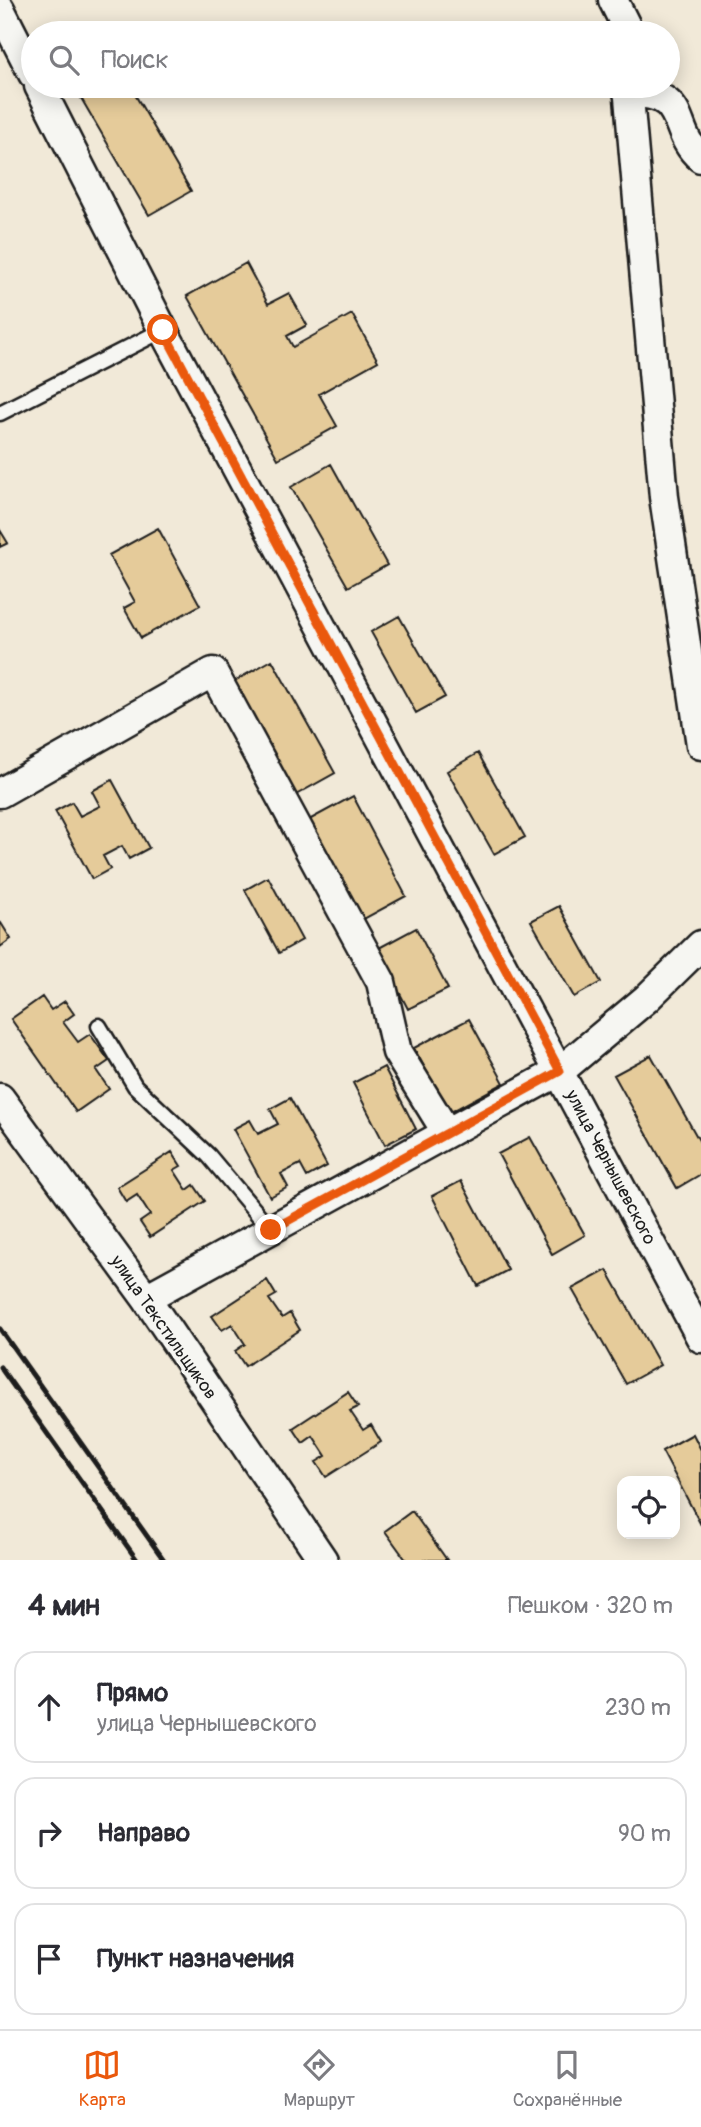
<!DOCTYPE html>
<html lang="ru">
<meta charset="utf-8">
<style>
body{margin:0;font-family:Pangolin,sans-serif;background:#f2f2f3;color:#2b2b33}
.controls{position:absolute;right:21px;bottom:21px;display:grid;overflow:hidden;border-radius:14px;box-shadow:0 4px 18px #0003}
.controls button{width:63px;height:63px;display:grid;place-items:center;padding:0;border:0;border-bottom:2px solid #e1e1e2;background:#fff;color:#2b2b33;font:35px sans-serif}
.stop{position:absolute;width:21px;height:21px;margin:-16px;border:5px solid #ea580c;border-radius:50%;background:#fff}
.stop.end{background:#ea580c;border-color:#fff;box-shadow:0 2px 7px #0008}
.list{margin:0;padding:0;list-style:none}
h2{display:flex;justify-content:space-between;align-items:center;height:91px;margin:0;padding:0 28px;font-size:30px}
h2 small{font-size:23px;font-weight:400;color:#7c7c81}
.list li{display:grid;grid-template-columns:46px 1fr auto;gap:21px;align-items:center;box-sizing:border-box;height:112px;margin:0 14px 14px;padding:0 14px;border:2px solid #e1e1e2;border-radius:21px}
.list b{display:block;font-size:26px;white-space:nowrap}
.list p{margin:0;font-size:23px;white-space:nowrap;color:#7c7c81}
.list em{font-size:23px;font-style:normal;color:#7c7c81}
.icon{flex:none;width:38px;height:38px;fill:none;stroke:currentColor;stroke-width:2;stroke-linecap:round;stroke-linejoin:round}
.map{position:relative;flex:none;width:701px;height:1560px;overflow:hidden}
.search{position:absolute;background:#fff;box-shadow:0 4px 18px #0003;left:21px;right:21px;top:21px;height:77px;display:flex;align-items:center;gap:18px;box-sizing:border-box;padding:0 24px;border-radius:38px;color:#7c7c81;font-size:26px}
.sheet{height:469px;background:#fff}
nav{display:flex;justify-content:space-around;align-items:center;box-sizing:border-box;height:98px;border-top:2px solid #e1e1e2;background:#fff;font-size:19px;color:#7c7c81}
nav a{display:grid;justify-items:center;gap:4px}
nav .on{color:#ea580c}
.map>svg:first-child{display:block}
.building{fill:#e5cb9a;stroke:#1c1c1c;stroke-width:2}
.lines{fill:none;stroke-linecap:round;stroke-linejoin:round}
.service-casing{stroke:#1c1c1c;stroke-width:19}
.minor-casing{stroke:#1c1c1c;stroke-width:33}
.service{stroke:#f6f6f2;stroke-width:14}
.minor{stroke:#f6f6f2;stroke-width:28}
.rail{stroke:#1c1c1c;stroke-width:5}
.route{stroke:#ea580c;stroke-width:9}
.labels{text-anchor:middle;stroke-width:7;stroke-linejoin:round;paint-order:stroke}
.street-label{font-size:18px;fill:#1c1c1c;stroke:#f6f6f2}
</style>
<div class="map">
<svg width="701" height="1560" viewBox="0 0 701 1560">
<rect width="100%" height="100%" fill="#f1e9d8"/>
<filter id="ink" filterUnits="userSpaceOnUse"><feTurbulence type="fractalNoise" baseFrequency=".0143" numOctaves="2"/><feDisplacementMap in="SourceGraphic" scale="14" xChannelSelector="R" yChannelSelector="G"/><feConvolveMatrix kernelMatrix="1 2 1 2 8 2 1 2 1" color-interpolation-filters="sRGB"/></filter>
<g filter="url(#ink)">
<path class="building" d="M 74,86 L 130,86 L 191,191 L 149,215 Z
M 246,263 L 268,304 L 289,293 L 307,325 L 287,336 L 293,347 L 352,314 L 378,361 L 319,394 L 337,426 L 278,459 L 187,296 Z
M 331,464 L 387,565 L 348,587 L 291,487 Z
M 158,528 L 200,605 L 141,638 L 124,608 L 135,602 L 109,555 Z
M 0,530 L 8,543 L 0,547 Z
M 399,616 L 445,697 L 416,713 L 371,632 Z
M 272,660 L 335,773 L 294,796 L 231,683 Z
M 478,753 L 525,837 L 494,854 L 447,771 Z
M 112,780 L 149,848 L 129,859 L 122,846 L 103,856 L 110,869 L 92,879 L 55,811 L 72,802 L 80,816 L 100,806 L 92,791 Z
M 353,796 L 406,896 L 362,920 L 309,820 Z
M 268,877 L 302,940 L 279,953 L 245,890 Z
M 559,906 L 601,982 L 574,997 L 531,921 Z
M 1,923 L 11,939 L 0,947 L 0,924 Z
M 416,928 L 448,989 L 408,1009 L 377,949 Z
M 42,997 L 51,1010 L 65,1001 L 74,1014 L 63,1022 L 78,1042 L 90,1034 L 109,1061 L 96,1070 L 109,1089 L 76,1112 L 11,1019 Z
M 469,1019 L 504,1083 L 449,1113 L 414,1048 Z
M 651,1055 L 701,1144 L 701,1174 L 677,1188 L 614,1075 Z
M 384,1067 L 416,1129 L 385,1145 L 353,1083 Z
M 290,1098 L 327,1166 L 307,1177 L 300,1164 L 281,1174 L 288,1187 L 270,1197 L 233,1129 L 250,1120 L 258,1134 L 278,1124 L 270,1109 Z
M 530,1137 L 585,1235 L 552,1254 L 498,1154 Z
M 172,1152 L 181,1166 L 174,1170 L 187,1190 L 194,1185 L 205,1201 L 150,1237 L 140,1222 L 150,1215 L 137,1195 L 126,1202 L 117,1187 Z
M 461,1181 L 508,1270 L 478,1286 L 432,1196 Z
M 607,1270 L 660,1365 L 626,1384 L 572,1289 Z
M 267,1280 L 276,1295 L 269,1299 L 282,1318 L 290,1313 L 300,1330 L 245,1366 L 235,1351 L 245,1344 L 232,1324 L 222,1330 L 212,1316 Z
M 348,1392 L 358,1407 L 350,1411 L 363,1430 L 371,1425 L 381,1442 L 326,1477 L 316,1462 L 326,1456 L 313,1436 L 303,1443 L 293,1428 Z
M 693,1434 L 701,1450 L 701,1525 L 662,1451 Z
M 412,1511 L 447,1560 L 406,1560 L 385,1531 Z"/>
<g class="lines">
<g class="service-casing">
<path id="service" d="M 0,413 L 163,330
M 99,1026 L 135,1086 L 209,1156 L 271,1230"/>
</g>
<g class="minor-casing">
<path id="minor" d="M 613,0 L 626,26 L 626,33
M 0,9 L 33,74
M 39,86 L 163,330 L 701,1338
M 628,86 L 664,497 L 701,745
M 628,93 C 692,92 668,130 701,158
M 0,793 L 213,672 L 381,982 L 397,1052 L 447,1133
M 0,1098 L 146,1298 L 323,1560
M 146,1298 L 560,1071 L 646,999 L 701,945"/>
</g>
<use href="#service" class="service"/>
<use href="#minor" class="minor"/>
<path class="rail" d="M 0,1329 L 164,1560
M 0,1367 L 137,1560"/>
</g>
</g>
<g class="lines" filter="url(#ink)">
<path class="route" d="M 163,330 L 560,1071 L 271,1230"/>
</g>
<g class="labels">
<g class="street-label">
<text transform="translate(611 1167) rotate(62)" y="6">улица Чернышевского</text>
<text transform="translate(164 1327) rotate(55)" y="6">улица Текстильщиков</text>
</g>
</g>
</svg>
<div class="controls">
<button><svg class="icon" aria-label="locate" viewBox="0 0 24 24"><circle cx="12" cy="12" r="6"/><path d="M12 2v4M12 18v4M2 12h4M18 12h4"/></svg></button>
</div>
<div class="stop" style="left:163px;top:330px"></div>
<div class="stop end" style="left:271px;top:1230px"></div>
<div class="search"><svg class="icon" aria-label="search" viewBox="0 0 24 24"><circle cx="10" cy="10" r="6"/><path d="M15 15l6 6"/></svg>Поиск</div>
</div>
<section class="sheet">
<h2>4 мин<small>Пешком · 320 m</small></h2>
<ul class="list">
<li><svg class="icon" aria-label="ahead" viewBox="0 0 24 24"><path d="M12 20V5M6 11l6-6 6 6"/></svg><div><b>Прямо</b><p>улица Чернышевского</p></div><em>230 m</em></li>
<li><svg class="icon" aria-label="right" viewBox="0 0 24 24"><path d="M7 20v-9h11M14 6l5 5-5 5"/></svg><div><b>Направо</b></div><em>90 m</em></li>
<li><svg class="icon" aria-label="arrive" viewBox="0 0 24 24"><path d="M6 21V4h12l-3 4 3 4H6"/></svg><div><b>Пункт назначения</b></div></li>
</ul>
</section>
<nav>
<a class="on"><svg class="icon" aria-label="map" viewBox="0 0 24 24"><path d="M3 6l6-2 6 2 6-2v14l-6 2-6-2-6 2zM9 4v14M15 6v14"/></svg>Карта</a>
<a><svg class="icon" aria-label="directions" viewBox="0 0 24 24"><path d="M12 3l9 9-9 9-9-9zM9 14v-3h6M13 9l2 2-2 2"/></svg>Маршрут</a>
<a><svg class="icon" aria-label="saved" viewBox="0 0 24 24"><path d="M7 4h10v16l-5-4-5 4z"/></svg>Сохранённые</a>
</nav>
